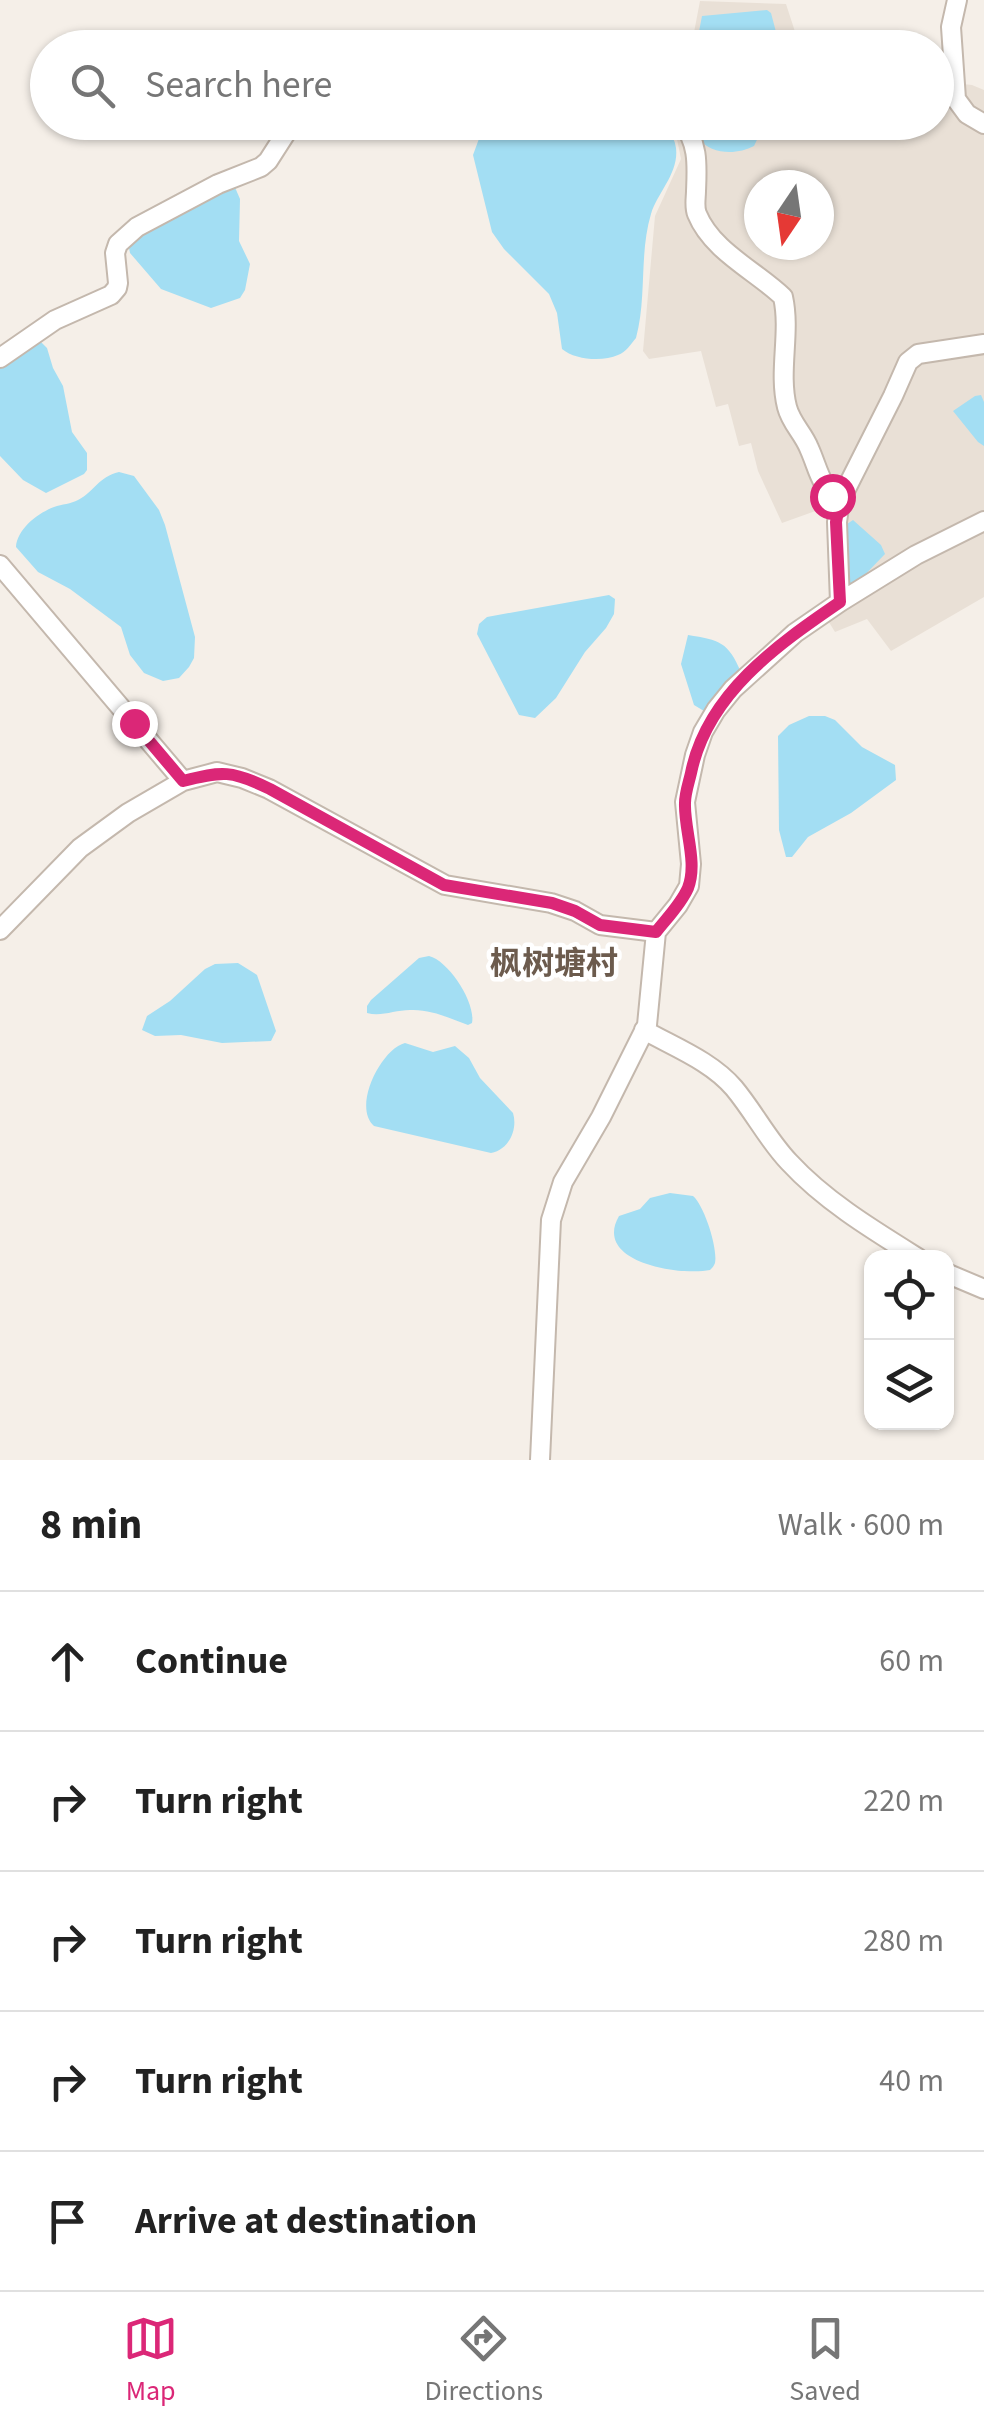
<!DOCTYPE html>
<meta charset="utf-8">
<style>
body{margin:0;font-family:"Source Sans 3","Noto Sans SC",sans-serif;background:#f6f6f6;color:#222}
.controls{position:absolute;right:30px;bottom:30px;display:grid;overflow:hidden;border-radius:20px;box-shadow:0 2px 8px #0004}
.controls button{width:90px;height:90px;display:grid;place-items:center;padding:0;border:0;border-bottom:2px solid #e0e0e0;background:#fff;color:#222;font:50px sans-serif}
.compass{position:absolute;left:744px;top:170px;width:90px;height:90px;border-radius:50%;background:#fff;box-shadow:0 2px 8px #0004;rotate:193deg}
.stop{position:absolute;width:30px;height:30px;margin:-22px;border:8px solid #db2777;border-radius:50%;background:#fff}
.stop.end{background:#db2777;border-color:#fff;box-shadow:0 2px 10px #0008}
.list{margin:0;padding:0;list-style:none}
h2{display:flex;justify-content:space-between;align-items:center;height:130px;margin:0;padding:0 40px;font-size:42px}
h2 small{font-size:32px;font-weight:400;color:#767676}
.list li{display:grid;grid-template-columns:65px 1fr auto;gap:30px;align-items:center;box-sizing:border-box;height:140px;padding:0 40px;border-top:2px solid #e0e0e0}
.list b{display:block;font-size:38px;white-space:nowrap}
.list em{font-size:32px;font-style:normal;color:#767676}
.icon{flex:none;width:55px;height:55px;fill:none;stroke:currentColor;stroke-width:2;stroke-linecap:round;stroke-linejoin:round}
.map{position:relative;flex:none;width:984px;height:1460px;overflow:hidden}
.search{position:absolute;background:#fff;box-shadow:0 2px 8px #0004;left:30px;right:30px;top:30px;height:110px;display:flex;align-items:center;gap:25px;box-sizing:border-box;padding:0 35px;border-radius:55px;color:#767676;font-size:38px}
.sheet{height:830px;background:#fff}
nav{display:flex;justify-content:space-around;align-items:center;box-sizing:border-box;height:140px;border-top:2px solid #e0e0e0;background:#fff;font-size:28px;color:#767676}
nav a{display:grid;justify-items:center;gap:5px}
nav .on{color:#db2777}
.map>svg:first-child{display:block}
.residential{fill:#e9e0d6;fill-rule:evenodd}
.water{fill:#a3def3}
.lines{fill:none;stroke-linecap:round;stroke-linejoin:round}
.minor-casing{stroke:#c4b8ad;stroke-width:22}
.minor{stroke:#fff;stroke-width:18}
.route{stroke:#db2777;stroke-width:12}
.labels{text-anchor:middle;stroke-width:9;stroke-linejoin:round;paint-order:stroke}
.quarter-label{font-size:32px;font-weight:bold;fill:#6c5b4d;stroke:#fff}
</style>
<div class="map">
<svg width="984" height="1460" viewBox="0 0 984 1460">
<rect width="100%" height="100%" fill="#f5efe8"/>
<path class="residential" d="M 700,1 L 786,4 L 800,47 L 691,48 Z
M 937,81 L 972,85 L 984,90 L 984,597 L 891,651 L 867,619 L 835,632 L 819,606 L 832,598 L 829,517 L 821,509 L 782,523 L 758,471 L 751,443 L 739,446 L 728,404 L 716,407 L 701,351 L 649,359 L 643,351 L 655,216 L 681,159 L 675,129 L 677,123 L 936,122 ZM 759,185 L 819,185 L 819,245 L 759,245 Z"/>
<path class="water" d="M 767,10 L 771,13 L 780,47 L 696,47 L 702,16 Z
M 651,123 C 665,127 674,133 676,148 C 679,173 658,192 651,214 C 639,254 647,297 636,338 C 631,344 626,352 618,355 C 603,362 575,360 562,349 L 557,313 L 549,294 L 504,249 L 492,232 L 473,155 L 480,136 L 488,129 Z
M 689,123 L 765,123 L 754,146 C 737,155 711,155 698,138 C 694,134 692,128 689,123 Z
M 234,185 L 240,199 L 239,241 L 250,264 L 245,290 L 240,298 L 211,308 L 161,289 L 130,253 L 129,248 L 134,239 Z
M 40,341 L 47,348 L 53,368 L 63,386 L 72,432 L 87,453 L 87,470 L 84,474 L 46,493 L 23,480 L 0,456 L 0,364 Z
M 981,395 L 984,402 L 984,446 L 978,442 L 953,411 L 975,396 Z
M 119,472 L 134,476 L 159,510 L 165,525 L 195,637 L 194,658 L 189,667 L 179,678 L 163,681 L 144,673 L 130,655 L 121,627 L 70,589 L 38,572 L 16,547 C 17,529 38,513 54,507 C 62,504 71,504 78,500 C 95,491 98,477 119,472 Z
M 853,520 L 881,545 L 885,554 L 857,583 L 847,586 L 844,526 Z
M 609,595 L 615,599 L 614,614 L 606,628 L 585,652 L 556,698 L 535,718 L 519,715 L 477,634 L 479,624 L 487,617 Z
M 688,635 C 720,640 728,642 741,672 L 704,711 L 694,705 L 681,664 Z
M 809,716 L 825,716 L 835,720 L 862,747 L 895,765 L 896,780 L 851,813 L 808,837 L 792,857 L 786,857 L 779,830 L 778,736 L 789,725 Z
M 429,956 C 449,961 476,1003 472,1023 L 468,1025 C 449,1018 431,1009 410,1010 C 395,1010 381,1017 367,1013 L 367,1006 L 371,1000 L 419,958 Z
M 238,963 L 257,975 L 276,1031 L 271,1041 L 222,1043 L 181,1035 L 155,1036 L 142,1030 L 147,1016 L 170,1001 L 205,969 L 215,964 Z
M 405,1043 L 433,1052 L 455,1046 L 469,1058 L 480,1078 L 513,1113 C 518,1129 509,1150 491,1153 L 374,1126 C 352,1107 381,1049 405,1043 Z
M 670,1193 L 693,1196 C 704,1205 718,1248 715,1263 C 714,1266 712,1268 710,1270 C 682,1276 592,1263 619,1216 L 640,1209 L 650,1198 Z"/>
<g class="lines">
<g class="minor-casing">
<path id="minor" d="M 957,0 L 951,27 L 956,99 L 967,114 L 984,124
M 681,122 C 699,142 697,166 696,191 C 696,198 694,207 697,214 C 712,251 756,271 783,297 C 791,333 778,371 787,407 C 791,423 803,433 809,448 C 819,470 819,485 840,501
M 0,358 L 55,320 L 111,295 L 117,288 L 118,283 L 115,253 L 118,244 L 137,227 L 218,184 L 261,167 L 268,161 L 293,122
M 0,565 L 183,781
M 840,602 L 837,522 L 840,501 L 893,396 L 908,362 L 918,354 L 984,344
M 0,930 L 80,848 L 128,813 L 183,781 L 217,772 L 242,778 L 269,789 L 445,885 L 551,903 L 575,911 L 600,925 L 656,932
M 644,1030 C 674,1047 711,1061 734,1088 C 754,1112 768,1140 789,1162 C 825,1201 873,1230 918,1258
M 946,1273 L 984,1289
M 540,1460 L 551,1220 L 563,1182 L 601,1117 L 647,1025 L 656,932 L 678,905 L 689,886 L 691,864 L 685,802 L 695,755 L 703,732 L 716,710 L 733,689 L 795,633 L 840,602 L 916,555 L 984,521"/>
</g>
<use href="#minor" class="minor"/>
</g>
<g class="lines">
<path class="route" d="M 134,723 L 183,781 C 222,771 232,770 270,789 L 444,885 L 552,903 L 575,911 L 600,925 L 656,932 C 667,918 681,904 688,888 C 698,862 684,830 685,803 C 685,793 689,782 691,773 C 707,694 777,645 840,602 L 836,522 L 840,501 L 832,496"/>
</g>
<g class="labels">
<g class="quarter-label">
<text x="554" y="974">枫树塘村</text>
</g>
</g>
</svg>
<div class="controls">
<button><svg class="icon" aria-label="locate" viewBox="0 0 24 24"><circle cx="12" cy="12" r="6"/><path d="M12 2v4M12 18v4M2 12h4M18 12h4"/></svg></button>
<button><svg class="icon" aria-label="layers" viewBox="0 0 24 24"><path d="M12 4l9 5-9 5-9-5zM3 14l9 5 9-5"/></svg></button>
</div>
<svg class="compass" viewBox="-18 -18 36 36"><path d="M0-13l5 13h-10z" fill="#e53935"/><path d="M0 13l5-13h-10z" fill="#767676"/></svg>
<div class="stop" style="left:832px;top:496px"></div>
<div class="stop end" style="left:134px;top:723px"></div>
<div class="search"><svg class="icon" aria-label="search" viewBox="0 0 24 24"><circle cx="10" cy="10" r="6"/><path d="M15 15l6 6"/></svg>Search here</div>
</div>
<section class="sheet">
<h2>8 min<small>Walk · 600 m</small></h2>
<ul class="list">
<li><svg class="icon" aria-label="ahead" viewBox="0 0 24 24"><path d="M12 20V5M6 11l6-6 6 6"/></svg><div><b>Continue</b></div><em>60 m</em></li>
<li><svg class="icon" aria-label="right" viewBox="0 0 24 24"><path d="M7 20v-9h11M14 6l5 5-5 5"/></svg><div><b>Turn right</b></div><em>220 m</em></li>
<li><svg class="icon" aria-label="right" viewBox="0 0 24 24"><path d="M7 20v-9h11M14 6l5 5-5 5"/></svg><div><b>Turn right</b></div><em>280 m</em></li>
<li><svg class="icon" aria-label="right" viewBox="0 0 24 24"><path d="M7 20v-9h11M14 6l5 5-5 5"/></svg><div><b>Turn right</b></div><em>40 m</em></li>
<li><svg class="icon" aria-label="arrive" viewBox="0 0 24 24"><path d="M6 21V4h12l-3 4 3 4H6"/></svg><div><b>Arrive at destination</b></div></li>
</ul>
</section>
<nav>
<a class="on"><svg class="icon" aria-label="map" viewBox="0 0 24 24"><path d="M3 6l6-2 6 2 6-2v14l-6 2-6-2-6 2zM9 4v14M15 6v14"/></svg>Map</a>
<a><svg class="icon" aria-label="directions" viewBox="0 0 24 24"><path d="M12 3l9 9-9 9-9-9zM9 14v-3h6M13 9l2 2-2 2"/></svg>Directions</a>
<a><svg class="icon" aria-label="saved" viewBox="0 0 24 24"><path d="M7 4h10v16l-5-4-5 4z"/></svg>Saved</a>
</nav>
